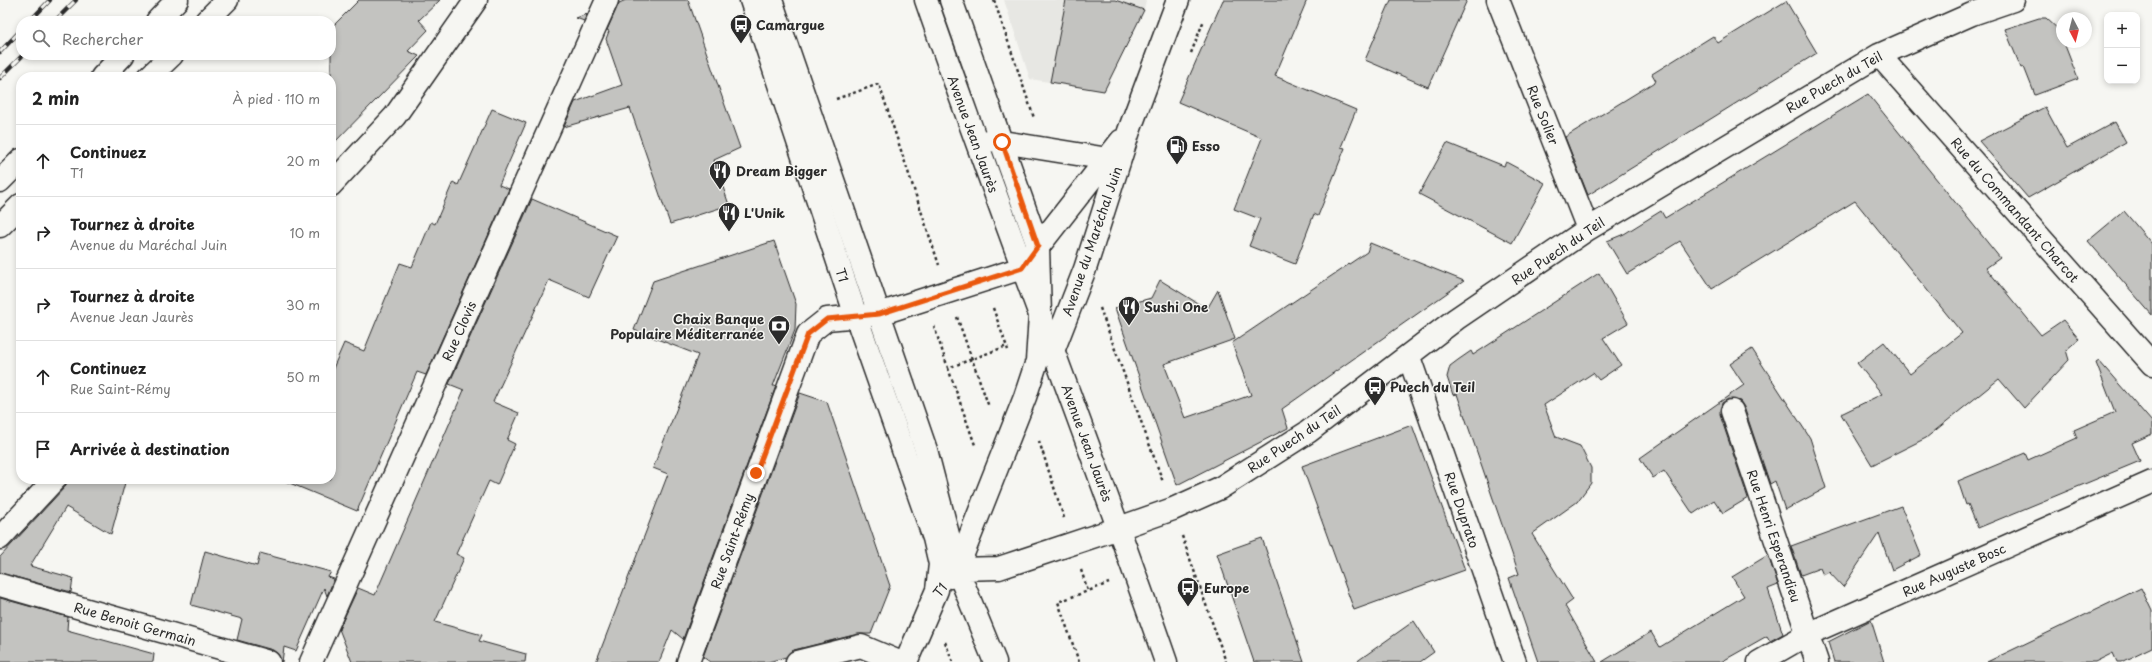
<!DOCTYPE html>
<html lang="fr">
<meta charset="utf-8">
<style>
body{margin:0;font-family:"Playpen Sans",sans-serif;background:#f2f2f2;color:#222}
.controls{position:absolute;right:12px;top:12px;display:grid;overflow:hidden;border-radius:8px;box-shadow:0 2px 6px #0003}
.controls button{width:36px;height:36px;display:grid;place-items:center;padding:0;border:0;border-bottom:1px solid #e0e0e0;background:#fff;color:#222;font:20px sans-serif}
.compass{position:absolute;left:2056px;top:12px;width:36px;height:36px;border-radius:50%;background:#fff;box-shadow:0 2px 6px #0003;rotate:173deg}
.stop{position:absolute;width:12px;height:12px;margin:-9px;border:3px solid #ea580c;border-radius:50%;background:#fff}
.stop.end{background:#ea580c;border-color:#fff;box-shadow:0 1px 4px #0008}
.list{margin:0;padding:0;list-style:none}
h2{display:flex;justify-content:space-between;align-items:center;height:52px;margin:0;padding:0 16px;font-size:17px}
h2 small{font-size:13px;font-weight:400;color:#767676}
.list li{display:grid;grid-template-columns:26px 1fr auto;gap:12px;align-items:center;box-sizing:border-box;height:72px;padding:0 16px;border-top:1px solid #e0e0e0}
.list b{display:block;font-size:15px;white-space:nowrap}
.list p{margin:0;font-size:13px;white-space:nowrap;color:#767676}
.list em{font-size:13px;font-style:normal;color:#767676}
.icon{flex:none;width:22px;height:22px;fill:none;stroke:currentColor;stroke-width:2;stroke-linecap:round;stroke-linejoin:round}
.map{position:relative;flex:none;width:2152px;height:662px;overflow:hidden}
.search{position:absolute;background:#fff;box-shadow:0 2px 6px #0003;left:16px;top:16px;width:320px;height:44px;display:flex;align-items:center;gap:10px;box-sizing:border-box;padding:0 14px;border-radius:16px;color:#767676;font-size:15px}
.panel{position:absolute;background:#fff;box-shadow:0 2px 6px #0003;left:16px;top:72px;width:320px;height:412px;border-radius:16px}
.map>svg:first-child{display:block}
.built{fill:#e7e7e3}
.building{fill:#c3c3c0;stroke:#2b2b2b}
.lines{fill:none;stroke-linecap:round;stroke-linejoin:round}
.minor-casing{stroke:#2b2b2b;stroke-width:25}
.major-casing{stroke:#2b2b2b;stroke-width:25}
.path{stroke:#2b2b2b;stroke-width:2.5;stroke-dasharray:3 3;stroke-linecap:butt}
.minor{stroke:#f6f6f2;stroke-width:22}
.major{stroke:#f6f6f2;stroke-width:22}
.rail-casing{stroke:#2b2b2b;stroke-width:4.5}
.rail{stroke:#f6f6f2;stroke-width:3;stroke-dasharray:9;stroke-linecap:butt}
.route{stroke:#ea580c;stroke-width:5}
.labels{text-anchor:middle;stroke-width:3;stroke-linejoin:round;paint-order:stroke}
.poi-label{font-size:13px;font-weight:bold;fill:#2b2b2b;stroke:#f6f6f2;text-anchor:start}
.street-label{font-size:13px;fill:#2b2b2b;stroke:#f6f6f2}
</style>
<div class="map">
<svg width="2152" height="662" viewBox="0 0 2152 662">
<rect width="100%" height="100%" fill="#f6f6f2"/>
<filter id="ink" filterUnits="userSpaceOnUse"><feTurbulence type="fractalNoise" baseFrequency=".025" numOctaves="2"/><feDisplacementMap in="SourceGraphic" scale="8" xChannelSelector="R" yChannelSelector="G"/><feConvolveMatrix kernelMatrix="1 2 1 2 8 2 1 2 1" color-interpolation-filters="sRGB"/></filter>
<g filter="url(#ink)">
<path class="built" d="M 1004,0 L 1146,0 L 1144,10 L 1104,91 L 1030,79 Z"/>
<path class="building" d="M 359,0 L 440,0 L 419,20 L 428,30 L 408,51 L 419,56 L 331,146 L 331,28 Z
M 626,0 L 688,0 L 740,148 L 714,160 L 729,205 L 670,224 L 630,108 L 564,127 L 575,102 L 622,85 L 606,39 L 609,31 L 607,30 L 619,3 Z
M 1066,0 L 1115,0 L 1144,10 L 1104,91 L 1050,82 Z
M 1223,0 L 1307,0 L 1275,76 L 1356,110 L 1341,147 L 1345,148 L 1318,216 L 1314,214 L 1295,264 L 1249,246 L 1260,219 L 1234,209 L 1262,138 L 1178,102 Z
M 1391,0 L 1467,0 L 1428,87 L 1365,60 Z
M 1786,1 L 1817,53 L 1588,195 L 1565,137 L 1656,81 L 1652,74 L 1713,36 L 1718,43 Z
M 587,14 L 584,21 L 576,18 Z
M 2039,18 L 2046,18 L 2059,30 L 2078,79 L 2035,95 L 2024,67 L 2021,68 L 2005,29 Z
M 1868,94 L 2000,258 L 1986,268 L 2041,335 L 2063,320 L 2079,339 L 2066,350 L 2069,360 L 2024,408 L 1999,379 L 1926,438 L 1872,465 L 1841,414 L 1882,394 L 1857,363 L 1884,342 L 1910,374 L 1962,333 L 1855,201 L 1712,289 L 1680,241 L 1627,274 L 1607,241 L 1624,234 L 1661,211 L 1665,218 Z
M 2045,107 L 2067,148 L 2115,122 L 2126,142 L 2028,198 L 1979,141 Z
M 492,109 L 526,123 L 499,185 L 509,189 L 426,375 L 417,372 L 357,511 L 280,479 L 331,479 L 331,373 L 344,343 L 364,351 L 400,263 L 412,267 L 431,222 L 435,224 L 453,182 L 458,185 Z
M 1447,143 L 1504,166 L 1506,162 L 1545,183 L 1512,243 L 1419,194 Z
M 532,199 L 617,236 L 589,297 L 549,280 L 493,402 L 519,413 L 507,440 L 515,444 L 497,485 L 489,481 L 456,554 L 464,558 L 435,622 L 482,635 L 479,641 L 526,654 L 525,662 L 352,662 L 339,629 L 358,588 L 375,595 L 464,390 L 449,384 Z
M 2124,211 L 2152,244 L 2152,315 L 2088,241 Z
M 774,241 L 796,304 L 795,330 L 773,386 L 776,386 L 683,639 L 672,630 L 659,662 L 596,662 L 668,474 L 653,468 L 698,355 L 634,330 L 653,281 Z
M 1370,243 L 1464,281 L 1282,409 L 1288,428 L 1177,485 L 1115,308 L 1151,298 L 1160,280 L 1207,309 L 1218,290 L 1235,339 L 1164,364 L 1185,418 L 1251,395 L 1232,343 L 1367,252 Z
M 1599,273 L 1628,323 L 1603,338 L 1621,365 L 1599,380 L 1593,373 L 1544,405 L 1556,437 L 1580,446 L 1591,468 L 1591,483 L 1577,502 L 1532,534 L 1573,600 L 1565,606 L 1597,662 L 1538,662 L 1509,578 L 1519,574 L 1457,394 L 1453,395 L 1447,377 L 1450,366 L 1458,360 L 1471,351 L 1473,355 Z
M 1752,349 L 1810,438 L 1826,488 L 1785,510 L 1775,481 L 1770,484 L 1744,407 L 1740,401 L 1728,399 L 1722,403 L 1720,415 L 1748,498 L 1723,513 L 1714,500 L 1693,514 L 1664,471 L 1653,478 L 1640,458 L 1744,385 L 1730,364 Z
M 2099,361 L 2152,422 L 2152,434 L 2132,443 L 2140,461 L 1978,528 L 1968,504 L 1966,505 L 1958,481 L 2025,453 L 2028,460 L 2077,438 L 2074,430 L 2115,412 L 2096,363 Z
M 800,393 L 827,402 L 890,586 L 871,634 L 858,634 L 794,650 L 786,657 L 768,662 L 710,662 L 703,657 Z
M 1412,425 L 1465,570 L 1354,610 L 1302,466 Z
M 69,479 L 126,479 L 111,534 L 66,507 L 30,566 L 73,578 L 71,592 L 0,573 L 0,557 L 64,488 Z
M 1901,506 L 1921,555 L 1892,570 L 1879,533 L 1843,587 L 1829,572 L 1823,575 L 1820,568 L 1801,575 L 1791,546 Z
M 1262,538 L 1304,662 L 1254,662 L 1217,554 Z
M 205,551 L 257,566 L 260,553 L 331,572 L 328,577 L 334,579 L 327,596 L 324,588 L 296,651 L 284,647 L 282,662 L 278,654 L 273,650 L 237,640 L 242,619 L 191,605 Z
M 1768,555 L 1778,585 L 1768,589 L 1783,634 L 1770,641 L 1767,636 L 1721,662 L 1602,662 L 1651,632 L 1660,647 L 1744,596 L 1732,577 Z
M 2141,588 L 2152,611 L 2152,647 L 2121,662 L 2117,662 L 2113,653 L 2095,662 L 1987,662 Z
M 0,598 L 68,617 L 67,630 L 154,654 L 153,662 L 0,662 Z
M 1871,620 L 1884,662 L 1834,662 L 1828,642 Z
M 1414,621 L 1434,652 L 1420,662 L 1356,662 Z"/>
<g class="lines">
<g class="minor-casing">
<path id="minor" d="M 751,0 L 856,316 L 934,538 L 940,564 L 937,590 L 906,662
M 1498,0 L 1588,229
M 1879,55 L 2152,364
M 990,140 L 1108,159
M 331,185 L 395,116 L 476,0
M 1031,256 L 1121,141
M 1053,351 L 1085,269 L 1129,131 L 1178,0
M 1409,357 L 1515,662
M 1732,411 L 1817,662
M 1119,528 L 1173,509 L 1220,488 L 1308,432 L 1456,319 L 1588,229 L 1879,55 L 1972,14 L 2013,0
M 0,538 L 55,479
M 950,577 L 957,569 L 1025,397 L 1037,361 L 1040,315 L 1038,246 L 951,0
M 0,585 L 269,662
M 311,662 L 607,0
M 688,662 L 808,334 L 827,319 L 870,315
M 797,662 L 861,646 L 899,662
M 1759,662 L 1808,634 L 2152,482"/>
</g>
<g class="major-casing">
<path id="major" d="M 771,0 L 926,450 L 957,569 L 995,662
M 926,0 C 1003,222 1089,440 1166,662
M 157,21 L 177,0
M 206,21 L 227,0
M 102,77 L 123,55
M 149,77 L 172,55
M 0,181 L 21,160
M 0,226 L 21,205
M 879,314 L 1022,268
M 957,569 L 999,568 L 1119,528"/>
</g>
<path class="path" d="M 994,0 L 1034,118
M 1191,53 L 1204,20
M 836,99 L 879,84 L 939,265
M 993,308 L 1008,350
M 1100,308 L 1163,482
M 957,317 L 989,407
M 934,326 L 948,368 L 1007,346
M 948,368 L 975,445
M 1039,441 L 1064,518
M 1182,536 L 1226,662
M 1081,570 L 1088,591 L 1109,583
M 945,642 L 953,662
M 1079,662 L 1058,602 L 1088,591"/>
<use href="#minor" class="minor"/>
<use href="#major" class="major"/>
<g class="rail-casing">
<path id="rail" d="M 30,21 L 50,0
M 55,21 L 76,0
M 0,52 L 21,30
M 0,78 L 23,55"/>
</g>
<use href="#rail" class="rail"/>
</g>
</g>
<g class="lines" filter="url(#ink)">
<path class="route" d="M 756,473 L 808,334 L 827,319 L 879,314 L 1022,268 L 1038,246 L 1002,142"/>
</g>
<defs>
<g id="bus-pin" transform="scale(1.15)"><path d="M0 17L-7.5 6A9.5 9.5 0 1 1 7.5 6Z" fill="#2b2b2b" stroke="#f6f6f2"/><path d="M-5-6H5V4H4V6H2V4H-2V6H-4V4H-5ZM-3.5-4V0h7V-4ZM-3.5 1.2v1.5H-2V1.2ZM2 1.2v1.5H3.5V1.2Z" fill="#fff"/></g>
<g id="fuel-pin" transform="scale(1.15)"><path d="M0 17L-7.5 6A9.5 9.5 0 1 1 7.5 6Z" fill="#2b2b2b" stroke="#f6f6f2"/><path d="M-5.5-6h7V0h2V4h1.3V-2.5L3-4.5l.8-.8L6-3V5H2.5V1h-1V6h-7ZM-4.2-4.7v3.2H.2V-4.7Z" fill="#fff"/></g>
<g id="restaurant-pin" transform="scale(1.15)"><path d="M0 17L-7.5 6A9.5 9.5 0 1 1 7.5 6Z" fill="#2b2b2b" stroke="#f6f6f2"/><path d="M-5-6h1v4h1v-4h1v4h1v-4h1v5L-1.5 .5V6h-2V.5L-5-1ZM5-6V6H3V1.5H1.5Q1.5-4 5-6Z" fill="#fff"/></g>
<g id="bank-pin" transform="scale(1.15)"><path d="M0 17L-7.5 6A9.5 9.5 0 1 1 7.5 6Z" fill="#2b2b2b" stroke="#f6f6f2"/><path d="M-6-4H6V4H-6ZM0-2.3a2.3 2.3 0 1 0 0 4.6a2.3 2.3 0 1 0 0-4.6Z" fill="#fff"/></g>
</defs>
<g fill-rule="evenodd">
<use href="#bus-pin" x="741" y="25"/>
<use href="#fuel-pin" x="1177" y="146"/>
<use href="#restaurant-pin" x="720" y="171"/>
<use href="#restaurant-pin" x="729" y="213"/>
<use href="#restaurant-pin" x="1129" y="307"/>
<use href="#bank-pin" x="779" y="326"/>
<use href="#bus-pin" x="1375" y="387"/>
<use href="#bus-pin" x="1188" y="588"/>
</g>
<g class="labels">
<g class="poi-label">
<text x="756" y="30">Camargue</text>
<text x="1192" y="151">Esso</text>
<text x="736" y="176">Dream Bigger</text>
<text x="744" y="218">L'Unik</text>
<text x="1144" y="312">Sushi One</text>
<text x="764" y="324" text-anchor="end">Chaix Banque<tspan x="764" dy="15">Populaire Méditerranée</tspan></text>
<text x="1390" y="392">Puech du Teil</text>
<text x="1204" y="593">Europe</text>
</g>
<g class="street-label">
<text transform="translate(1834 82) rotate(-30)" y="5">Rue Puech du Teil</text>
<text transform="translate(1543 115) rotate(68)" y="5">Rue Solier</text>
<text transform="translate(973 134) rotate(70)" y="5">Avenue Jean Jaurès</text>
<text transform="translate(2015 210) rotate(49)" y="5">Rue du Commandant Charcot</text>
<text transform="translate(1092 241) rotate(-71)" y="5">Avenue du Maréchal Juin</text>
<text transform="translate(1558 251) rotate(-34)" y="5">Rue Puech du Teil</text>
<text transform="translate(842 275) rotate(72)" y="5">T1</text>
<text transform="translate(459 331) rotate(-66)" y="5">Rue Clovis</text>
<text transform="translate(1294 439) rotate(-34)" y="5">Rue Puech du Teil</text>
<text transform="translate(1087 443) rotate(70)" y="5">Avenue Jean Jaurès</text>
<text transform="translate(1462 510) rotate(71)" y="5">Rue Duprato</text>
<text transform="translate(1774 536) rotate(71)" y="5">Rue Henri Esperandieu</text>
<text transform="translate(732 541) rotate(-70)" y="5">Rue Saint-Rémy</text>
<text transform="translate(1954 570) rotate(-24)" y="5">Rue Auguste Bosc</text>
<text transform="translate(940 590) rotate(-52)" y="5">T1</text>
<text transform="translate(135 624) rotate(16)" y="5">Rue Benoit Germain</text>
</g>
</g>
</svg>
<div class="controls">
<button>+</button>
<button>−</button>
</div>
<svg class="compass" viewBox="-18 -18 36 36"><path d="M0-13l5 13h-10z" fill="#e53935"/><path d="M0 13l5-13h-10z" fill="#767676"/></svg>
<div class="stop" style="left:1002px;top:142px"></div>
<div class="stop end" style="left:756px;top:473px"></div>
<div class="search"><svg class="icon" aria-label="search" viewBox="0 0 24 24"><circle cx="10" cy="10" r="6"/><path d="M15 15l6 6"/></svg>Rechercher</div>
<section class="panel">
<h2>2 min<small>À pied · 110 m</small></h2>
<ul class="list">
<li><svg class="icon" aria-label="ahead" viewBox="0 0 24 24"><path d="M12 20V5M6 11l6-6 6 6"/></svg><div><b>Continuez</b><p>T1</p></div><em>20 m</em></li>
<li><svg class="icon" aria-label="right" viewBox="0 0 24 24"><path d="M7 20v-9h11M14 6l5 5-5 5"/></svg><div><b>Tournez à droite</b><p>Avenue du Maréchal Juin</p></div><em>10 m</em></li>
<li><svg class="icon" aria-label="right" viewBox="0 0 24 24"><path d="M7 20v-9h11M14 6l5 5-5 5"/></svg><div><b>Tournez à droite</b><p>Avenue Jean Jaurès</p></div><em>30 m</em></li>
<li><svg class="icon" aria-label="ahead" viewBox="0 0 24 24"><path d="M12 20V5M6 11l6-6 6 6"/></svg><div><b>Continuez</b><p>Rue Saint-Rémy</p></div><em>50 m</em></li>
<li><svg class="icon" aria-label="arrive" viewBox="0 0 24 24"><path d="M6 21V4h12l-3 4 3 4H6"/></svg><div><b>Arrivée à destination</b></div></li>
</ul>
</section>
</div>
